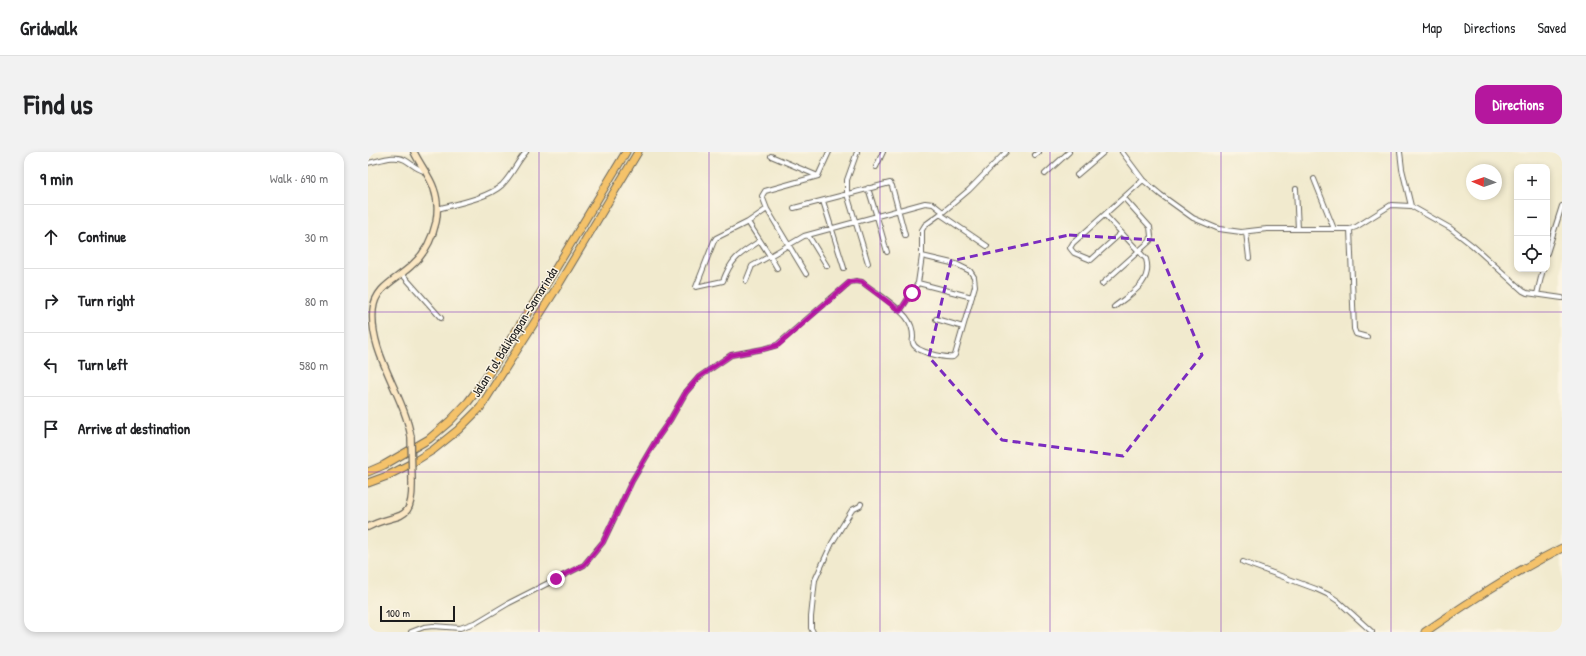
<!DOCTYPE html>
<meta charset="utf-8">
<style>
body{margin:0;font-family:"Patrick Hand",sans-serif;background:#f2f2f2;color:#202124}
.controls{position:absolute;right:12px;top:12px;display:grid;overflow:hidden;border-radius:8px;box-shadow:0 2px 6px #0003}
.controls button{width:36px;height:36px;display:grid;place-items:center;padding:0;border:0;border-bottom:1px solid #e0e0e0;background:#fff;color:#202124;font:20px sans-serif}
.compass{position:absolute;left:1098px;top:12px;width:36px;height:36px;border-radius:50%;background:#fff;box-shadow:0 2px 6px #0003;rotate:272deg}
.scale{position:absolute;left:12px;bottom:10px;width:75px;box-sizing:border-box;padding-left:4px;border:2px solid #1c1c1c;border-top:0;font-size:11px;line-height:14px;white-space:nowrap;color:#1c1c1c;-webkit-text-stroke:3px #fcf5e5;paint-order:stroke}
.stop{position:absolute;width:12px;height:12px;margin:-9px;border:3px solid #b5179e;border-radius:50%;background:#fff}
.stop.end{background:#b5179e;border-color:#fff;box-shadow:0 1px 4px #0008}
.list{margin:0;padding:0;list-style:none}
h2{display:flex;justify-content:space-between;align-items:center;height:52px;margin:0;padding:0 16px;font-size:17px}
h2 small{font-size:13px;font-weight:400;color:#757577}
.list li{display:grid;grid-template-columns:26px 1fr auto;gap:12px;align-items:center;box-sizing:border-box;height:64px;padding:0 16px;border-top:1px solid #e0e0e0}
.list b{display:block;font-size:15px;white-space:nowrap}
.list em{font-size:13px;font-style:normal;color:#757577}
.icon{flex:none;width:22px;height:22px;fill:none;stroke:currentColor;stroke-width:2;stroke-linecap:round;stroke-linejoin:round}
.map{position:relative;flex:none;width:1194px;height:480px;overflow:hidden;border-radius:12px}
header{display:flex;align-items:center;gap:24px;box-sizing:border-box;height:56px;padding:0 20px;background:#fff;border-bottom:1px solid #e0e0e0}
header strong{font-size:19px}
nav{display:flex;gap:22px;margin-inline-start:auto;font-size:14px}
.intro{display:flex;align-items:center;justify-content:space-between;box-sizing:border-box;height:96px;padding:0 24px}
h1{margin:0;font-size:28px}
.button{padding:10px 18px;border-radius:12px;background:#b5179e;color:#fff;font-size:14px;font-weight:700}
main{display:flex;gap:24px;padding:0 24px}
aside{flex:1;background:#fff;border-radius:12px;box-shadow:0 2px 6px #0003}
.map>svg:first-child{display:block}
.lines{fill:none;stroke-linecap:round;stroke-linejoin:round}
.street-casing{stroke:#67645a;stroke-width:6}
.secondary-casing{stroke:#67645a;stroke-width:8}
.highway-casing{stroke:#67645a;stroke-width:9}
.street{stroke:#fff;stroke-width:4}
.secondary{stroke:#fbe7c3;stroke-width:5.5}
.highway{stroke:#f4c26a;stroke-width:7}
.secondary-bridge-casing{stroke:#67645a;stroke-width:8;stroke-linecap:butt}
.secondary-bridge{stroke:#fbe7c3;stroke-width:5.5}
.route{stroke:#b5179e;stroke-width:5}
.marked{fill:none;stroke:#7b2cbf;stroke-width:3;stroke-dasharray:8 5;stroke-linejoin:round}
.grid{fill:none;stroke:#7b2cbf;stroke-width:1;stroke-opacity:0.55}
.labels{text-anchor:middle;stroke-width:3;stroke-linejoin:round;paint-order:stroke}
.street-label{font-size:13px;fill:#1c1c1c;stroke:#fcf5e5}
</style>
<header>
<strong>Gridwalk</strong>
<nav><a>Map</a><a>Directions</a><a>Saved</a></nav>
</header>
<div class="intro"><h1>Find us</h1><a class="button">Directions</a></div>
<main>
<aside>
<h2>9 min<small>Walk · 690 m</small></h2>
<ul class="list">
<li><svg class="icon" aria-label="ahead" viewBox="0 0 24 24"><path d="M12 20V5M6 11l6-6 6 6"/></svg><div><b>Continue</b></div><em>30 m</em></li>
<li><svg class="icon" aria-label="right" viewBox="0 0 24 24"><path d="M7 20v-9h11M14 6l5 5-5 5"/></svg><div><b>Turn right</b></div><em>80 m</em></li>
<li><svg class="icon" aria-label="left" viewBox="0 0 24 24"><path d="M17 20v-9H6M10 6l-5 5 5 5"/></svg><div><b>Turn left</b></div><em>580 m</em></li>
<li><svg class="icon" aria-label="arrive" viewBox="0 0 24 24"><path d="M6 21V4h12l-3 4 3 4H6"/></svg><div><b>Arrive at destination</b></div></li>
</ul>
</aside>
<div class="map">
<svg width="1194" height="480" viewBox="0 0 1194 480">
<rect width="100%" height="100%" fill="#fcf5e5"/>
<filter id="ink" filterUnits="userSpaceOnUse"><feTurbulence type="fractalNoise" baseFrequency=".025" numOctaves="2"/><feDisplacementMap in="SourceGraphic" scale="8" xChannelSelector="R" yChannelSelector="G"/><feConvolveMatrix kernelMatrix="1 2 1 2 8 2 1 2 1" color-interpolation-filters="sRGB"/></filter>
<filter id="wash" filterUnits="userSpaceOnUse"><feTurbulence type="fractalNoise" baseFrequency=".012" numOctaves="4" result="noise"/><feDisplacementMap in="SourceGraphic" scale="16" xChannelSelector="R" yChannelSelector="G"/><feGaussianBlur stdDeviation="0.9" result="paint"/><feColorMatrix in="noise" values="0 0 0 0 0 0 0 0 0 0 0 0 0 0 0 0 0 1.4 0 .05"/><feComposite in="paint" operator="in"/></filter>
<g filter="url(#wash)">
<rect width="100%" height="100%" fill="#f1eace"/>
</g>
<g filter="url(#ink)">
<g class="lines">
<g class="street-casing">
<path id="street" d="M 489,0 L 479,28 L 479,42 L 500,111
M 754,0 L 775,28 L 793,43 L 825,66 L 851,77 L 873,80 L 899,77 L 982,77 L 988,75 L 1023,53 L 1043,54 L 1082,76 L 1105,94 L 1155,139 L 1159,141 L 1194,146
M 1032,0 L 1034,17 L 1043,54
M 667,3 L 671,0
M 403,4 L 450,24
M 0,11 C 11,9 27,2 37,8 C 44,12 48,17 56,19
M 508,15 L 515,0
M 677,22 L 701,0
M 709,23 L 736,0
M 946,27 L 966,77
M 500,36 L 509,65 L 519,100
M 928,37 L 930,77
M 455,49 L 476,116
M 426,56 L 522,31 L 524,34 L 537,83
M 69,57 C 88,52 120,46 134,33 C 144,23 149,10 158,0
M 399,57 L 394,44 L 397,39 L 450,24 L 461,0
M 572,62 L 619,94
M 737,63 L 778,107 C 785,131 762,142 746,155
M 380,70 L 399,57 L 438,122
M 982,77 L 986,177 L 988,182 L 999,185
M 878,80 L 881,106
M 753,81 L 723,108 L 706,101 L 702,96 L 705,91 L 775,28
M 440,83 L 459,114
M 1179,101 L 1194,54
M 34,122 L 73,166
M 378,129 L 384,114 L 402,104 L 409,116
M 550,131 L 604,145
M 734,132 L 782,89 L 783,84 L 782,75 L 756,46
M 328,135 L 346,89 L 348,86 L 380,70 L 402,104 L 436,84 L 557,51 L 565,52 L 575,60
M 328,135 L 355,129 C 364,105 372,102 392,89
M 1169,142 L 1175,117
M 532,159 L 550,131 L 554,104 L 554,78 L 557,73 L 575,60 L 601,38 L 638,0
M 568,167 L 595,175
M 875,410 L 948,437 L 961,443 L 970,449 L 1004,480
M 43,480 L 56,475 L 65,474 L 92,476 L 109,470 L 141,451 L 216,413 L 235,390 L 264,329 L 290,285 L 302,268 L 318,240 L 331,225 L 363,203 L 395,197 L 409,193 L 482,130 L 488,129 L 494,130 C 508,141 526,151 538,165 C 543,171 545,177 545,185 C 545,187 544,189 545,191 C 547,200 577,206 585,205 L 587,203 L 607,134 L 606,125 L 602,119 L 588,112 L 554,104
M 445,480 L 443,476 L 443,465 L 447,428 L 464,391 L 484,358 L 492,354 L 493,352"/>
</g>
<g class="secondary-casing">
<path id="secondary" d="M 43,285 C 36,242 1,202 5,158 C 7,135 28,128 43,114 C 57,102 64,88 68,70 C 70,59 70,48 66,37 C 62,24 52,13 46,0
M 0,375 C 30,359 45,374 44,329"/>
</g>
<g class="highway-casing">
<path id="highway" d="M 0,320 L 16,313 L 61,287 L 82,269 L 100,250 L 116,229 L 182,126 L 258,0
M 0,331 L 19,324 L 44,311 L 65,298 L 90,278 L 112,256 L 191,132 L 270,0
M 1057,480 C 1101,450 1146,420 1194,396"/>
</g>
<use href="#street" class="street"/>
<use href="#secondary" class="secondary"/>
<use href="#highway" class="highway"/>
<g class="secondary-bridge-casing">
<path id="secondary-bridge" d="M 43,285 L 44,329"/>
</g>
<use href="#secondary-bridge" class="secondary-bridge"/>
</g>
</g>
<g class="lines" filter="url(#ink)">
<path class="route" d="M 188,427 L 216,413 L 235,390 L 264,329 L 290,285 L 302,268 L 318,240 L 331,225 L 363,203 L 395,197 L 410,193 L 482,130 L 488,129 L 494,130 L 532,159 L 544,141"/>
</g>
<path class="marked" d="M 701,83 L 787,88 L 834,203 L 755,304 L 634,288 L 561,205 L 583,109 Z"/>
<path class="grid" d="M 171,0 L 171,480M 341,0 L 341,480M 512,0 L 512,480M 682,0 L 682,480M 853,0 L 853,480M 1023,0 L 1023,480M 0,160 L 1194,160M 0,320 L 1194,320"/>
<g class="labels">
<g class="street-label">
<text transform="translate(146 180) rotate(-58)" y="5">Jalan Tol Balikpapan–Samarinda</text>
</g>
</g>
</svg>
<div class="controls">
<button>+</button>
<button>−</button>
<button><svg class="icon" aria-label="locate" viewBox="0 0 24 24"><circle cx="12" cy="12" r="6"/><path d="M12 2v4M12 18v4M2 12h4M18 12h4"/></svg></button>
</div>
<svg class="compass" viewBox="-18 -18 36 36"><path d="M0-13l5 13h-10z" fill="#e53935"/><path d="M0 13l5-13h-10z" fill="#757577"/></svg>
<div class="scale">100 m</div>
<div class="stop" style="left:544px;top:141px"></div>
<div class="stop end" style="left:188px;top:427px"></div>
</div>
</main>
